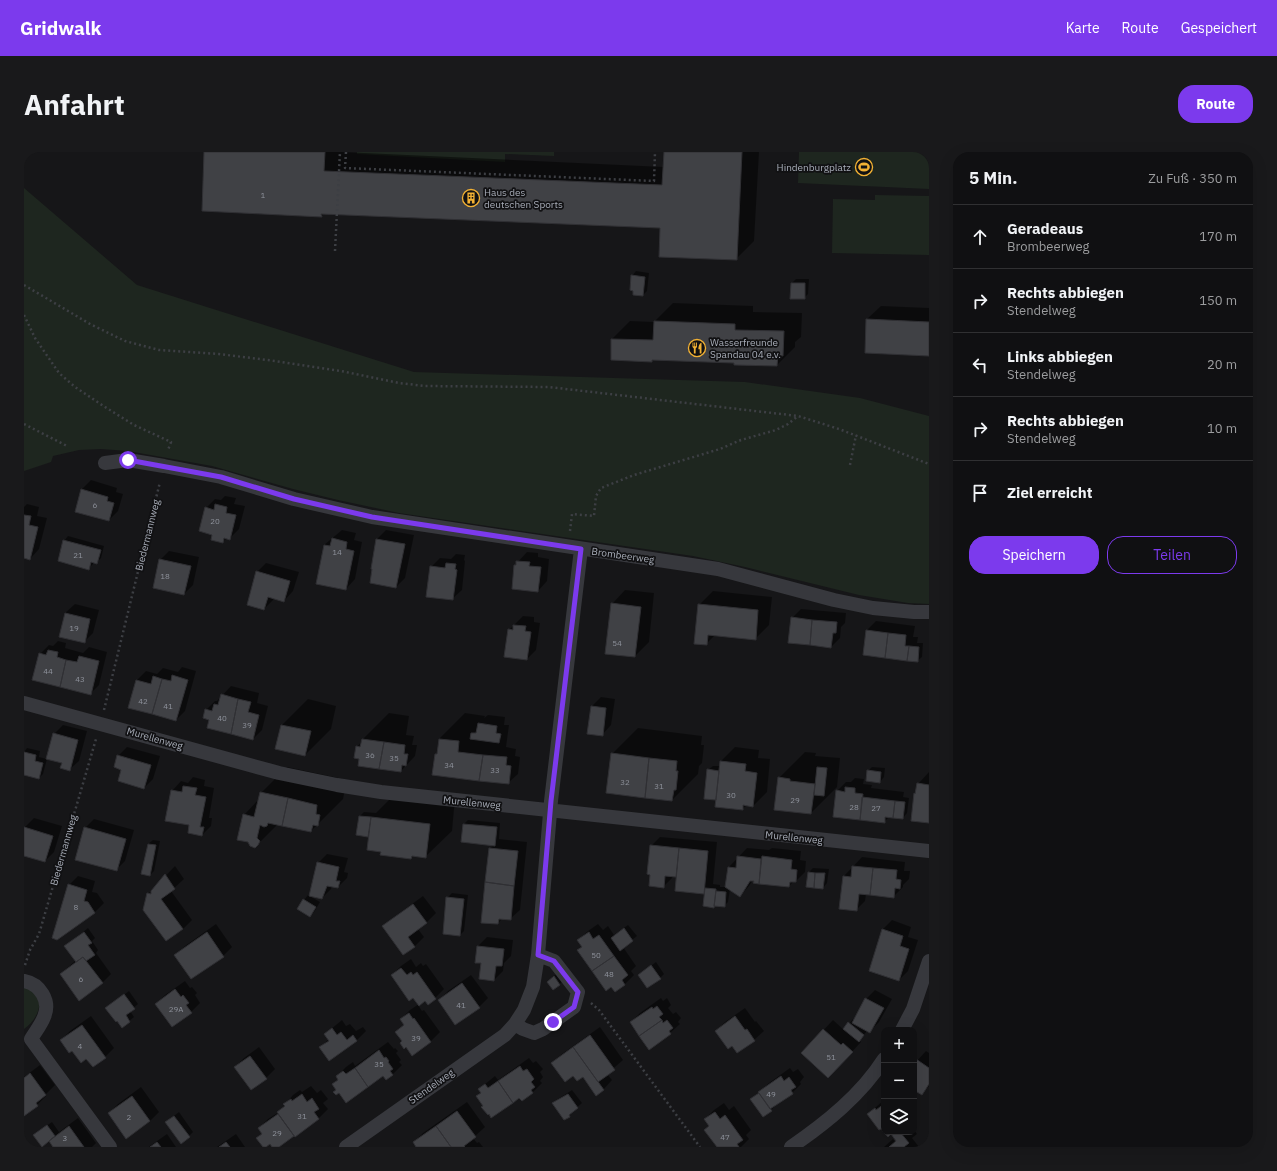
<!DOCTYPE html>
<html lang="de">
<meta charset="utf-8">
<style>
body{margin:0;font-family:"IBM Plex Sans",sans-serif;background:#19191b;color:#f1f3f6}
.controls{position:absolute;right:12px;bottom:12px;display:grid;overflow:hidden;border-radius:8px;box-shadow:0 4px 16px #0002}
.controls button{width:36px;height:36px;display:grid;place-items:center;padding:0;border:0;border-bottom:1px solid #303032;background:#101012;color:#f1f3f6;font:20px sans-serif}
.stop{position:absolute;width:12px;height:12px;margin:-9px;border:3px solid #7c3aed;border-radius:50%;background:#fff}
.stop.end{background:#7c3aed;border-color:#fff;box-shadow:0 1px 4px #0008}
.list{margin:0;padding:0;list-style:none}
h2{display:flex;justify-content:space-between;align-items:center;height:52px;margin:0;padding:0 16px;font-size:17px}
h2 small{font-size:13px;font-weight:400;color:#9c9d9f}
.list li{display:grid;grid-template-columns:26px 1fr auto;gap:12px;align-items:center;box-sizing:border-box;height:64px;padding:0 16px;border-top:1px solid #303032}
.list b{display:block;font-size:15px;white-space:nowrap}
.list p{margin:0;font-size:13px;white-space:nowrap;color:#9c9d9f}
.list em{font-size:13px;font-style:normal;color:#9c9d9f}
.actions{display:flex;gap:8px;padding:12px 16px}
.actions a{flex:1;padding:9px 0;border:1px solid #7c3aed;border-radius:16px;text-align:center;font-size:14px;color:#7c3aed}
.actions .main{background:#7c3aed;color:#fff}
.icon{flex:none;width:22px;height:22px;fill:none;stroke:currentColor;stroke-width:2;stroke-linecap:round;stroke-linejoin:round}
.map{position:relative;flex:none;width:905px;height:995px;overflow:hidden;border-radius:16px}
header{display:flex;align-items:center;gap:24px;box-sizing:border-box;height:56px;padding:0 20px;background:#7c3aed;color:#fff}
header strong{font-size:19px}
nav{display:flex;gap:22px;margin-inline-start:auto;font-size:14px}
.intro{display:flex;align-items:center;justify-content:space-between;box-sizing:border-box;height:96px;padding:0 24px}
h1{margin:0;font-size:28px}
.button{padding:10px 18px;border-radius:16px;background:#7c3aed;color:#fff;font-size:14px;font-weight:700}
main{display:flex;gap:24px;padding:0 24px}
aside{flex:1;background:#101012;border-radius:16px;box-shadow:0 4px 16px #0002}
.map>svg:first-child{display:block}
.green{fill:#1e261f}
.shadow{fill:#0007}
.building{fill:#404145;stroke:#303034}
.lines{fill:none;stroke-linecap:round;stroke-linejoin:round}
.path{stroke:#3d3f44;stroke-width:2.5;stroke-dasharray:2 3;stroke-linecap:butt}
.minor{stroke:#37383d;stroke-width:14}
.route{stroke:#7c3aed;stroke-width:5}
.labels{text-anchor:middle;stroke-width:3.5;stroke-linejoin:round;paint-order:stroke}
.number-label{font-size:8px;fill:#8e929b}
.poi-label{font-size:10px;fill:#a8adb8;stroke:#111113;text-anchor:start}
.street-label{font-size:10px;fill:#a8adb8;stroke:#111113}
</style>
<header>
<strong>Gridwalk</strong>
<nav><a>Karte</a><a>Route</a><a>Gespeichert</a></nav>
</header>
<div class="intro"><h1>Anfahrt</h1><a class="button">Route</a></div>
<main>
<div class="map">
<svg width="905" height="995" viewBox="0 0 905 995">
<rect width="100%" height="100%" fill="#161618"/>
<path class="green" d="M 333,0 L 530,0 L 530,4 L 481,2 L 481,10 L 333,2 Z
M 775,0 L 905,0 L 905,37 L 774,31 Z
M 0,36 L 113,133 L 390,220 L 721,230 L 836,246 L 905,264 L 905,452 L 884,451 L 835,443 L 721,415 L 669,404 L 375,361 L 314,348 L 269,337 L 188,314 L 104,299 L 77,297 L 55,298 L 29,304 L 27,310 L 0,319 Z
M 851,43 L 905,44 L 905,103 L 808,101 L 809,47 L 851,48 Z
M 0,835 C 3,836 6,838 9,839 C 23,850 11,870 0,877 Z"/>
<path class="shadow" d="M 181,0 L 318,0 L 640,15 L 641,0 L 735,0 L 730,89 L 712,107 L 637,75 L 300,61 L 297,64 Z
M 612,119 L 625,121 L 623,139 L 619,143 L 608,124 Z
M 772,127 L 785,127 L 784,142 L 780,146 L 768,131 Z
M 649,151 L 729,154 L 729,160 L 778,161 L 777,185 L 771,190 L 771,195 L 753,213 L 711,210 L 629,207 L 628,209 L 588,187 L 606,169 L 630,170 Z
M 857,154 L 905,156 L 905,203 L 843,167 Z
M 67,328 L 93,336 L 92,340 L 99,342 L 94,359 L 85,368 L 58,337 Z
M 201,344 L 212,346 L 210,352 L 221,354 L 215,377 L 206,386 L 203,386 L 198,390 L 189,382 L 182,356 L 191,347 L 197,348 Z
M 3,352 L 15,355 L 13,364 L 23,366 L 15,397 L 6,407 L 0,405 L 0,355 Z
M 318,378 L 332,381 L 330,388 L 338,390 L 331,427 L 322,437 L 300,393 Z
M 362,378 L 390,383 L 381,426 L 372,435 L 353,387 Z
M 44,384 L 80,394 L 77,406 L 73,410 L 69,410 L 69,412 L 64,417 L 40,389 Z
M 145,399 L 175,405 L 169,433 L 160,442 L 136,408 Z
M 503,400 L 514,401 L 514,405 L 525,407 L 523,429 L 514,439 L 489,436 L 491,413 Z
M 432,402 L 441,403 L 440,408 L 441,409 L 438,438 L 428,447 L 407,415 L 416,406 L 427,407 Z
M 242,411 L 275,420 L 269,439 L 260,449 L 250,446 L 249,448 L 240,457 L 233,420 Z
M 601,438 L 630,441 L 625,490 L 611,504 L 588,452 Z
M 689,439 L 748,445 L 745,473 L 731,487 L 691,483 L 682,492 L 675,453 Z
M 51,452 L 75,458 L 69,481 L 60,490 L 41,461 Z
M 777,457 L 822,461 L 821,471 L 817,475 L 816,486 L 807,495 L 768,466 Z
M 499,464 L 510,465 L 510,470 L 516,471 L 512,498 L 503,507 L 485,478 Z
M 852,469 L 891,474 L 889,485 L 894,485 L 893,491 L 899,491 L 898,505 L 893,509 L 843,478 Z
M 34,489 L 42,491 L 41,496 L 59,501 L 65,495 L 83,500 L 75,533 L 66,542 L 16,502 L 25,493 L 29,494 Z
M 158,515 L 172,519 L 161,559 L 152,568 L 113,528 L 122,519 L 133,522 L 139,516 L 154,520 Z
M 207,534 L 235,541 L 233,551 L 244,554 L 238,578 L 229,587 L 186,567 L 182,558 L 191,549 L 193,549 Z
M 577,545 L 591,547 L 587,573 L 578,583 L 568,554 Z
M 284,547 L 312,554 L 307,577 L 281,603 L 252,596 L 258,573 Z
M 365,561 L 385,564 L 382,583 L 390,584 L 388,593 L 393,593 L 391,604 L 377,619 L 336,606 L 333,595 L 338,589 L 339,587 Z
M 441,561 L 461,564 L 460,566 L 464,563 L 481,565 L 480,573 L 485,573 L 482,595 L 492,597 L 491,604 L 496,605 L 494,622 L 484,631 L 412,602 L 414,600 L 415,587 Z
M 39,573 L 63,579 L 55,609 L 45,618 L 39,611 L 30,582 Z
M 614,576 L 678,584 L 677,593 L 680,593 L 678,611 L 675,614 L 674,622 L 648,648 L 588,602 Z
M 103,595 L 136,604 L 129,627 L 120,636 L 98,617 L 94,604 Z
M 711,595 L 735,598 L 734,606 L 746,607 L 743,640 L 729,654 L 723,653 L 718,657 L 693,645 L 684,618 L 689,614 L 696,614 L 697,609 Z
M 3,596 L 16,599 L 15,605 L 23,607 L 19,622 L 15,626 L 0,622 L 0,600 Z
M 781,600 L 792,601 L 791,604 L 816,606 L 813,635 L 787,661 L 755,626 Z
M 263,615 L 319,627 L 317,637 L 321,637 L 319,647 L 287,679 L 254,672 L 234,692 L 220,663 L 235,647 L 237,641 Z
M 848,615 L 861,616 L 860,625 L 856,630 L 844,619 Z
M 905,620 L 905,670 L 891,642 L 893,640 L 894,632 Z
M 169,625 L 181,628 L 180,634 L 190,636 L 185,666 L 188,666 L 187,674 L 178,683 L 167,672 L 148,639 L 157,629 L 164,631 Z
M 831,626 L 840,627 L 839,632 L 848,633 L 847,636 L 880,640 L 879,645 L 885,646 L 883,661 L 879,666 L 866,664 L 860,670 L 813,639 L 822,630 L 827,630 Z
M 374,639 L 431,646 L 428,679 L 402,704 L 390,703 L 387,706 L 358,699 L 345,684 L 333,683 L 336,664 L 340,660 L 352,661 Z
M 10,666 L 38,674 L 30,700 L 21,709 L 0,703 L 0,677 L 1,675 Z
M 70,667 L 110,678 L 101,709 L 92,718 L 61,676 Z
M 444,668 L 476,671 L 475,687 L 503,690 L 496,758 L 486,767 L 479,766 L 474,771 L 466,696 L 470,693 L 440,672 Z
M 636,685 L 693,690 L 689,732 L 696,733 L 696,735 L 702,735 L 704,716 L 723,696 L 745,698 L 748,696 L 777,699 L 776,708 L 782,709 L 781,720 L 772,729 L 770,729 L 765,734 L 731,731 L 731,725 L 725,734 L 716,744 L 706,737 L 704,750 L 700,754 L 691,753 L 690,755 L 682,739 L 680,741 L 653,724 L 649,724 L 648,726 L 639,735 L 627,694 Z
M 129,688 L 136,689 L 130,719 L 126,723 L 124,692 Z
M 303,702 L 324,706 L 320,720 L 324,721 L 323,726 L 314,735 L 308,734 L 307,737 L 298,746 L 294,711 Z
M 838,705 L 881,710 L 880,719 L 886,719 L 885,727 L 879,733 L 879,735 L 869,745 L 842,742 L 841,749 L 832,758 L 820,724 Z
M 151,714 L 160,727 L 147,739 L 168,768 L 159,777 L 124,742 Z
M 789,716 L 805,717 L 803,731 L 799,736 L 785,720 Z
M 54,724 L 71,729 L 68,740 L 73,741 L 80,751 L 71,760 L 33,787 L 45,733 Z
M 428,741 L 444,743 L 440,779 L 436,783 L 423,746 Z
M 284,743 L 296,750 L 290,760 L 286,764 L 280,748 Z
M 399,744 L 412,761 L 403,770 L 394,777 L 400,785 L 391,794 L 380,802 L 360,775 L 369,766 Z
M 868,768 L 887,775 L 884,785 L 894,788 L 884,819 L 875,828 L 859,777 Z
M 192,772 L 208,795 L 199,804 L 152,803 L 161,794 Z
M 574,772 L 579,778 L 584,774 L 590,783 L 604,773 L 613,784 L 599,795 L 612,814 L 607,819 L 610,823 L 601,832 L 554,798 L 559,794 L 554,788 L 564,779 Z
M 64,776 L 71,786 L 68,789 L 74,798 L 72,801 L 87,822 L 78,831 L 37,822 L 52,808 L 42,794 Z
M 463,785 L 489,788 L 487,804 L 480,811 L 479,819 L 470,828 L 458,810 L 452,810 L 454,794 Z
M 387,807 L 392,815 L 397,811 L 399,814 L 402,812 L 420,837 L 411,846 L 401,848 L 394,853 L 398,859 L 400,858 L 416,880 L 407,889 L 389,902 L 373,880 L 381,872 L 377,867 L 386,858 L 395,852 L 368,823 L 377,814 Z
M 632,810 L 640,822 L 636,826 L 615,823 Z
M 535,821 L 540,828 L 530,837 L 528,825 Z
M 447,823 L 464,846 L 455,855 L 415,848 L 424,839 Z
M 161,829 L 166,836 L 168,835 L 173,841 L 171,843 L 176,851 L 167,860 L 132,852 L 141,843 Z
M 851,838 L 868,847 L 855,870 L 846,879 L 844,878 L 835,888 L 837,890 L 813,916 L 778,901 L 809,868 L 820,878 L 829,867 L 830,868 L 842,847 Z
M 105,839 L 114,852 L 106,859 L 110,865 L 98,875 L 83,856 Z
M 637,846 L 639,849 L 643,846 L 647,853 L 644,856 L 649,862 L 652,860 L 657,866 L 654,870 L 656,872 L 646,881 L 625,896 L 607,870 L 616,861 Z
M 721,856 L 731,870 L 732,869 L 740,879 L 730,888 L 713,900 L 708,893 L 692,879 L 701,870 Z
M 67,864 L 90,896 L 81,905 L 63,905 L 49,897 L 37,888 L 46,879 Z
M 318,868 L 322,874 L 326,872 L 332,879 L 339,875 L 342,879 L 333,888 L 305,908 L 297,895 L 305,887 L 301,882 Z
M 576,875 L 599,908 L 583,922 L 588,928 L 579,938 L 559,924 L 550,923 L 528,911 L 538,902 Z
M 364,890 L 370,897 L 371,896 L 374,899 L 372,901 L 377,908 L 375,910 L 378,913 L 369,922 L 360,923 L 313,938 L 309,932 L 315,927 L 313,924 L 322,915 L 329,910 L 331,914 Z
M 235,895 L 251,917 L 242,926 L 211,915 L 220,906 Z
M 902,899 L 905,901 L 905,934 L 897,942 L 894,939 L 890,942 L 890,912 Z
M 505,906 L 509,911 L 512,909 L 519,917 L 516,920 L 519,925 L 516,929 L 518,931 L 509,940 L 498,948 L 496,945 L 460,954 L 453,945 L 457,940 L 455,937 L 471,924 L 474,928 Z
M 16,913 L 31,933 L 21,943 L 22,944 L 13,953 L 0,963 L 0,925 Z
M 766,916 L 769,920 L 774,917 L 780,925 L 776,930 L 777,932 L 768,941 L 751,953 L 751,954 L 747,958 L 732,943 L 745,931 Z
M 287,934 L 293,941 L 297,938 L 304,947 L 299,951 L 304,957 L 295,966 L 253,995 L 249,995 L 246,991 L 240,995 L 234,986 L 239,981 L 235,976 L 244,967 L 255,960 L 269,943 L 276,938 L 278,940 Z
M 117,935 L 135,960 L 126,969 L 85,961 L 94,952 Z
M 548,938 L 558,951 L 549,959 L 545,964 L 529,951 L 534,947 Z
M 860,948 L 860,979 L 844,962 Z
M 443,950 L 461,975 L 449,986 L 453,991 L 455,990 L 459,995 L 394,995 L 390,990 L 399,981 Z
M 700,951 L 705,958 L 710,954 L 727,978 L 722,983 L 725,987 L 717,995 L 694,995 L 686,974 L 681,967 L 690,958 Z
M 155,960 L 169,980 L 165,984 L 142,970 Z
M 54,966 L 72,991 L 68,995 L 30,995 L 25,988 L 15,979 L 28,970 L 35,980 Z
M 890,978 L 893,982 L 888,986 L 895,995 L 860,995 L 869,987 L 871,990 L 873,988 L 867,981 L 861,980 L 890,980 Z
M 143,982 L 152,995 L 125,995 L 126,994 Z
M 212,982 L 221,995 L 193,995 Z"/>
<path class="building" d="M 180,0 L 301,0 L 300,19 L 638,33 L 640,0 L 718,0 L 713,108 L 635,105 L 636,76 L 297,62 L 298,65 L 178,59 Z
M 607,123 L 621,125 L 619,144 L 609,143 L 609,139 L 606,138 Z
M 767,131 L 781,131 L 781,147 L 766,147 Z
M 842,167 L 905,170 L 905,204 L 841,201 Z
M 630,169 L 711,172 L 711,178 L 760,179 L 759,204 L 754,203 L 753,214 L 710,213 L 710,211 L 628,208 L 628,210 L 587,208 L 587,187 L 629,188 Z
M 57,337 L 84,345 L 83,349 L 90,351 L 85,369 L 51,360 Z
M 191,352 L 203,355 L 202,361 L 212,363 L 206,388 L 200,386 L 199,391 L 187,388 L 188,383 L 175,379 L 181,355 L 190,358 Z
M 0,363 L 7,364 L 5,373 L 14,375 L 6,408 L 0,406 Z
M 308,386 L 323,390 L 322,397 L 330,399 L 322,438 L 292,432 L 300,393 L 306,394 Z
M 352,387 L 381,392 L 372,436 L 346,431 L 348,417 L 347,417 Z
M 39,388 L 77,398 L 73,412 L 67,410 L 65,418 L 34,409 Z
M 135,407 L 167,414 L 160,443 L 129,436 Z
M 492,409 L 506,410 L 505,414 L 517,415 L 514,440 L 488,437 L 490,413 L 492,413 Z
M 422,411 L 432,412 L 431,417 L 433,418 L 429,448 L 402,445 L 406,414 L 421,416 Z
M 232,419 L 266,429 L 260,450 L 244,445 L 240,458 L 223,453 Z
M 587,451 L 617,455 L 611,505 L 581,502 Z
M 674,452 L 734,458 L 732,488 L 684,483 L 683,493 L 670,492 Z
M 41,461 L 66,467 L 61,491 L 35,485 Z
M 767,465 L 788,468 L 786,493 L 764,491 Z
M 788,468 L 813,470 L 812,481 L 809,481 L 807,496 L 786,493 Z
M 489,473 L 502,474 L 501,479 L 507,480 L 503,508 L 480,505 L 484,477 L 489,478 Z
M 842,478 L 864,481 L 861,506 L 839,503 Z
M 864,481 L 882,483 L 881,494 L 885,494 L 883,509 L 861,506 Z
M 885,494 L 895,495 L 894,510 L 883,509 Z
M 24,498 L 34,500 L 33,505 L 42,508 L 36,535 L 8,528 L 15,501 L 22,503 Z
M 55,504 L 75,509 L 67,543 L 36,535 L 42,508 L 53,510 Z
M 148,523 L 164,528 L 152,569 L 128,562 L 138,527 L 147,529 Z
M 129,524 L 138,527 L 128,562 L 104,556 L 112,528 L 127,532 Z
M 197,542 L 214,547 L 207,582 L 183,576 L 185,568 L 179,566 L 181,557 L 188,559 L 190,552 L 194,553 Z
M 214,547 L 227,550 L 224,560 L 235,563 L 229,588 L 207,582 Z
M 567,554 L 582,556 L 579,584 L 563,582 Z
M 454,571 L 473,574 L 472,581 L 477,582 L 475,591 L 446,587 L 447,581 L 452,581 Z
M 257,573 L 287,579 L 281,604 L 251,597 Z
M 29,581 L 54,588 L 46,619 L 36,616 L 38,611 L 22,607 Z
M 338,587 L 360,590 L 355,617 L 334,614 L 335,607 L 330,606 L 332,594 L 336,595 Z
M 415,587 L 435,589 L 434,600 L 459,603 L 455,629 L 408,623 L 411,602 L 413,602 Z
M 360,590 L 381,593 L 380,602 L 384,602 L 382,614 L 378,613 L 377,620 L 355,617 Z
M 0,600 L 12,603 L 11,609 L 19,611 L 15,627 L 0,623 Z
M 587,601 L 625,606 L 621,646 L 582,641 Z
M 93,603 L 127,613 L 120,637 L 94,629 L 97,618 L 90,615 Z
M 459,603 L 483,605 L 482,613 L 487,614 L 485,632 L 455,629 Z
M 625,606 L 653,609 L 652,619 L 654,619 L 652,638 L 650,638 L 648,649 L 621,646 Z
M 696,609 L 722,612 L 721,619 L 733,621 L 729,655 L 719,653 L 719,658 L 691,655 Z
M 793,615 L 803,616 L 800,644 L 790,643 Z
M 683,617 L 695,619 L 692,648 L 680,647 Z
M 843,618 L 857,620 L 856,631 L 842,629 Z
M 754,625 L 766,627 L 766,629 L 791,632 L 787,662 L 750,658 Z
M 893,631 L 905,633 L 905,671 L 887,669 L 890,641 L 891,642 Z
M 159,634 L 173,636 L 171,643 L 182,645 L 176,675 L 180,675 L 178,684 L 164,681 L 165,673 L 141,669 L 147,638 L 158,640 Z
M 821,635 L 831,636 L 831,641 L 839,642 L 836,668 L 809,665 L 812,638 L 821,640 Z
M 236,640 L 264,646 L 258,674 L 244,671 L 243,674 L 240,675 L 236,673 L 233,686 L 236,689 L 234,693 L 231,696 L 226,694 L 224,690 L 213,688 L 219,662 L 230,665 Z
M 838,645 L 871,649 L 869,666 L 861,665 L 861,671 L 836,668 Z
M 264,646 L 293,653 L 292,662 L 296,663 L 294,674 L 289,673 L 287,680 L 258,674 Z
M 871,649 L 881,650 L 879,667 L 869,666 Z
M 335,664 L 347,665 L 344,685 L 332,683 Z
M 347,665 L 406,672 L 402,706 L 388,704 L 387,707 L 356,703 L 357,700 L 343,698 Z
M 439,672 L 473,675 L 471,694 L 437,690 Z
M 0,675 L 29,684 L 21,710 L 0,704 Z
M 60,675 L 102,687 L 93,719 L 51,708 Z
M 124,692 L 132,693 L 126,724 L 117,722 Z
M 626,693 L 655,696 L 652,725 L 641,724 L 640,736 L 625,734 L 626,723 L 623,722 Z
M 465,696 L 494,699 L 490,734 L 461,730 Z
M 655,696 L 684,699 L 680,742 L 651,739 Z
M 713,704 L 737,707 L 735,732 L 729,731 L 730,729 L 726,729 L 716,745 L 701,735 L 704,715 L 712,716 Z
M 738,704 L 768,708 L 767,717 L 773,718 L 772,730 L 766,730 L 765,735 L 735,732 Z
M 293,710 L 315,715 L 312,729 L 316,729 L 314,736 L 303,734 L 298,747 L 285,744 Z
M 828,714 L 849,716 L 846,743 L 835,742 L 833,759 L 815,757 L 819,724 L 827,725 Z
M 849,716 L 873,718 L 872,727 L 877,728 L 876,737 L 871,736 L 870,746 L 846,743 Z
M 784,720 L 791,721 L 790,736 L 782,735 Z
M 791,721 L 801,721 L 799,737 L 790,736 Z
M 141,722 L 151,737 L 137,747 L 159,777 L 142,789 L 119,758 L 123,741 L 127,742 L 127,739 Z
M 461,730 L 490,734 L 487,768 L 475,767 L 474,772 L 457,771 Z
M 44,732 L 63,738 L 60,749 L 64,750 L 71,761 L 33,788 L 28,786 Z
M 681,736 L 692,737 L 690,756 L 679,754 Z
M 692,739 L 702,740 L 701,755 L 690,754 Z
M 422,745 L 440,747 L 436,784 L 419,782 Z
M 279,747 L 292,755 L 286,765 L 273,757 Z
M 389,752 L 403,771 L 384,785 L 391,795 L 379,803 L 358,774 Z
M 600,776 L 609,789 L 596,799 L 587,786 Z
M 858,777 L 879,784 L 876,794 L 885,797 L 875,829 L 845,819 Z
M 60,780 L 68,791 L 64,793 L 71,803 L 62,809 L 59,805 L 52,810 L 40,794 Z
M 183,780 L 200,805 L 167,827 L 150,803 Z
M 565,780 L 569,787 L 575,783 L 590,804 L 568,819 L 553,798 L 558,795 L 553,788 Z
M 453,794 L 480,797 L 478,814 L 472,814 L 470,829 L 455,827 L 457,811 L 451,811 Z
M 590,804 L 604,823 L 598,828 L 601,833 L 591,840 L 587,835 L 582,839 L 568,819 Z
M 59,805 L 79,831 L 55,849 L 36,822 Z
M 627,813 L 637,827 L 623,836 L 614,823 Z
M 377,816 L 383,823 L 387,820 L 389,823 L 393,820 L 412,847 L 404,853 L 401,849 L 395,854 L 389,846 L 385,849 L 367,823 Z
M 530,824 L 536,833 L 529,838 L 523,830 Z
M 438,831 L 456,856 L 431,873 L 414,848 Z
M 151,837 L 157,845 L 159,843 L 165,851 L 162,853 L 168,861 L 148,875 L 131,852 Z
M 100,842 L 111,857 L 102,863 L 106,870 L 98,876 L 93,869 L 92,870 L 81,856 Z
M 841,846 L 860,856 L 846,881 L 828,871 Z
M 633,854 L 639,862 L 635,865 L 638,868 L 615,884 L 606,870 L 628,855 L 629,857 Z
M 385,861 L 389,867 L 390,866 L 407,890 L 388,904 L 382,895 L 380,897 L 376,891 L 378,889 L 371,880 L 380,873 L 376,867 Z
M 711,864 L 721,878 L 723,877 L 731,889 L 713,901 L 708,894 L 704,897 L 691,879 Z
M 638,868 L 639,871 L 643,868 L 649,876 L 645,879 L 647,882 L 625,898 L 615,884 Z
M 824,870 L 840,883 L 835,890 L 819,877 Z
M 58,873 L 82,906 L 69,915 L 62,907 L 57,911 L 48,899 L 45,901 L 36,888 Z
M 308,876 L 313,883 L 317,880 L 323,888 L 329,883 L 333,889 L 305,909 L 295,895 L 305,889 L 300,882 Z
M 799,877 L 817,893 L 819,891 L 829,900 L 804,926 L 777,901 Z
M 566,883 L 591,918 L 574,930 L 549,895 Z
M 549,895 L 580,938 L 572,944 L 559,925 L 553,929 L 549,924 L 541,930 L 527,911 Z
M 355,898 L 360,906 L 362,905 L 365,909 L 364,910 L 369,917 L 366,919 L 369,923 L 362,928 L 359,924 L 344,935 L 331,916 Z
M 226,904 L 243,927 L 227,938 L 210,915 Z
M 892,907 L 905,916 L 905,932 L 898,943 L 893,940 L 891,943 L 890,943 L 890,910 Z
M 496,914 L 499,919 L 503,917 L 510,927 L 507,930 L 511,935 L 507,938 L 509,941 L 498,949 L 495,946 L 489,951 L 474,929 Z
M 331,916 L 344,935 L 322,951 L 315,941 L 312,943 L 309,940 L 312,938 L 308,932 L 314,928 L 312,924 L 319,919 L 322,922 Z
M 6,921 L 22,943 L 12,951 L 14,954 L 0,964 L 0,926 Z
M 757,924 L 760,929 L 765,925 L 772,935 L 767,938 L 769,942 L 746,957 L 734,940 Z
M 474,929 L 489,951 L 467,966 L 465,962 L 464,963 L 457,955 L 459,954 L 452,944 L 457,941 L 454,937 L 461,932 L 464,936 Z
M 735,941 L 748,959 L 739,965 L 726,947 Z
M 278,942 L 283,950 L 288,946 L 295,957 L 290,960 L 295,967 L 271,985 L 253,960 L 261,954 L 259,952 L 267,947 L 268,949 Z
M 544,942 L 554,956 L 545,963 L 546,965 L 540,968 L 528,951 Z
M 108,944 L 126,969 L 102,987 L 84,961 Z
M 860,952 L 860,980 L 876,980 L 885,991 L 880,995 L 865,995 L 872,989 L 867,982 L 864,985 L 857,977 L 855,978 L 843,962 L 851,956 L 852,958 Z
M 433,959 L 452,985 L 440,994 L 441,995 L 427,995 L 412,974 Z
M 691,960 L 696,967 L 701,963 L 719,988 L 713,992 L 715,995 L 693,995 L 680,978 L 685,974 L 680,967 Z
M 254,962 L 270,984 L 255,995 L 248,995 L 246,992 L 242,995 L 239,995 L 232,986 L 238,982 L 234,976 Z
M 150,964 L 166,985 L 157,992 L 141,970 Z
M 23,973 L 31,984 L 18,995 L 9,983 Z
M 45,974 L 60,995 L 29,995 L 25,989 Z
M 412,974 L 427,995 L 392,995 L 389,990 Z
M 133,990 L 137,995 L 126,995 Z
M 202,990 L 206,995 L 195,995 Z"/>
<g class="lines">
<path class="path" d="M 322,0 L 321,16 L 630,29 L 631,0
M 311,99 L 316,0
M 0,133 L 66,172 L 101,189 L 135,198 L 195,202 L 251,209 L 317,219 L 375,231 L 401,234 L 525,235 L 774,264 L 815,277 L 905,312
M 0,163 L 11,186 L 35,221 L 51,235 L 81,255 L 110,273 L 147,290 L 144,298
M 0,272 L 43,294
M 826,313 L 832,283
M 546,379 L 548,362 L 570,364 L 572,344 L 577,336 L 610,323 L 696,297 L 717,288 L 752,278 L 764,272 L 774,264
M 80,558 L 136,330
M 1,813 L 6,798 L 15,782 L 72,587
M 567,851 L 575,858 L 676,995"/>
<path class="minor" d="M 81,311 L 104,308 L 140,314 L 197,325 L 270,347 L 348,365 L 694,417 L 810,448 L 849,456 L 890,460 L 905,460
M 0,551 L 255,621 L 313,633 L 357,640 L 905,699
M 0,829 C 16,832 27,849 20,865 C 17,873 11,880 7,887
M 491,872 L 499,877 L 510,881 L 519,877 L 550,855 L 554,840 L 530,809 L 514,803
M 878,878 L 889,857 L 905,809
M 7,887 L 86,995
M 322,995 L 481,883 L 491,872 L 500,858 L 509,835 L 514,803 L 527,649 L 557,397
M 767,995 C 802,971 837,943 860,907"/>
</g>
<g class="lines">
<path class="route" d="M 104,308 L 197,325 L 270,347 L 348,365 L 557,397 L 527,649 L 514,803 L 530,809 L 554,840 L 550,855 L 529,870"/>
</g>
<defs>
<g id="stadium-ring" transform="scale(0.9)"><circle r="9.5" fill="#111113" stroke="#f2b134" stroke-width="1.5"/><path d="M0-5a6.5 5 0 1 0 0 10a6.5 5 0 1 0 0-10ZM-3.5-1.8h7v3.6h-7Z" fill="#f2b134"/></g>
<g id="building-ring" transform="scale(0.9)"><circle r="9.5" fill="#111113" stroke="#f2b134" stroke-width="1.5"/><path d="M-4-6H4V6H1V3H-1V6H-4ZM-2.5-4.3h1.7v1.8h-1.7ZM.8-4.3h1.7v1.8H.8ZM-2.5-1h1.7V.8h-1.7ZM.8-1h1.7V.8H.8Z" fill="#f2b134"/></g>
<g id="restaurant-ring" transform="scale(0.9)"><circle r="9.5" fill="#111113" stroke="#f2b134" stroke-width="1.5"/><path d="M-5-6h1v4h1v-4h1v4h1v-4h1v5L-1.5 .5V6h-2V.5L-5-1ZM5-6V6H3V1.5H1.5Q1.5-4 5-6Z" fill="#f2b134"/></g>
</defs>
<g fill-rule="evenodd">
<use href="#stadium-ring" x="840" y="15"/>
<use href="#building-ring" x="447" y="46"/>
<use href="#restaurant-ring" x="673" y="196"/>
</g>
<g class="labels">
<g class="number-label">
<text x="239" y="46">1</text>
<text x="71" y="356">6</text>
<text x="191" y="372">20</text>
<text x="313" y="403">14</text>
<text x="54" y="406">21</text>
<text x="141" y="427">18</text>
<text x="50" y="479">19</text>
<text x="593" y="494">54</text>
<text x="24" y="522">44</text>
<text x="56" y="530">43</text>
<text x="119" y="552">42</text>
<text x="144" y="557">41</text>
<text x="198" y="569">40</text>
<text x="223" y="576">39</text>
<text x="346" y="606">36</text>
<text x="370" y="609">35</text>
<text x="425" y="616">34</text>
<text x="471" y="621">33</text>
<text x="601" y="633">32</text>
<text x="635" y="637">31</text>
<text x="707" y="646">30</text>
<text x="771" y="651">29</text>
<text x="830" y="658">28</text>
<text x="852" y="659">27</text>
<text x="52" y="758">8</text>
<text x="572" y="806">50</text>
<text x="585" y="825">48</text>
<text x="57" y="830">6</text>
<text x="437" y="856">41</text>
<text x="152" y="860">29A</text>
<text x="392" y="889">39</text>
<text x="56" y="897">4</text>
<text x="807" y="908">51</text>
<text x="355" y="915">35</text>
<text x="747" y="945">49</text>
<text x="278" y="967">31</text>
<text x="105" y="968">2</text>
<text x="253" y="984">29</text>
<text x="701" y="988">47</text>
<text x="41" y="989">3</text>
</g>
<g class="poi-label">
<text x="827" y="19" text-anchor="end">Hindenburgplatz</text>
<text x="460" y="44">Haus des<tspan x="460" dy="12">deutschen Sports</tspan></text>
<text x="686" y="194">Wasserfreunde<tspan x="686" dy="12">Spandau 04 e.v.</tspan></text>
</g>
<g class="street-label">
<text transform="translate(123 383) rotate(-76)" y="4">Biedermannweg</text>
<text transform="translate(599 403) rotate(8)" y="4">Brombeerweg</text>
<text transform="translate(131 586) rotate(16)" y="4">Murellenweg</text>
<text transform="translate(448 650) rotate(6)" y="4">Murellenweg</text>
<text transform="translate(770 685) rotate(6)" y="4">Murellenweg</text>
<text transform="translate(39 698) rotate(-74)" y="4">Biedermannweg</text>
<text transform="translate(407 934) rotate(-35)" y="4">Stendelweg</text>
</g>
</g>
</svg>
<div class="controls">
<button>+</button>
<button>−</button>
<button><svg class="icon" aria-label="layers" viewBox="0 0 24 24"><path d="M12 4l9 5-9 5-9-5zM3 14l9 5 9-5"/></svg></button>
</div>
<div class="stop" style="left:104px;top:308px"></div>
<div class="stop end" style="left:529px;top:870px"></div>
</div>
<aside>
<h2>5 Min.<small>Zu Fuß · 350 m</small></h2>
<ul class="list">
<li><svg class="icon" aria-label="ahead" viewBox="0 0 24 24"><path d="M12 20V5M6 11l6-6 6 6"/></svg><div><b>Geradeaus</b><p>Brombeerweg</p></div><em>170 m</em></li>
<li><svg class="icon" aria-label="right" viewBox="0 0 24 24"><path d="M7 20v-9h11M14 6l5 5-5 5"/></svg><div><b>Rechts abbiegen</b><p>Stendelweg</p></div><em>150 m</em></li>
<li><svg class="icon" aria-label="left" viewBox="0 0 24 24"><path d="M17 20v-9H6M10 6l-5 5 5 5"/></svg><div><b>Links abbiegen</b><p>Stendelweg</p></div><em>20 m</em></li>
<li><svg class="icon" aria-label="right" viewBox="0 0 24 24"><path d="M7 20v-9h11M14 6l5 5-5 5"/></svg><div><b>Rechts abbiegen</b><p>Stendelweg</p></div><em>10 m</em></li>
<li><svg class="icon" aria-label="arrive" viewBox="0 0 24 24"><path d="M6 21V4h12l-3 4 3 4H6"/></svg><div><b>Ziel erreicht</b></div></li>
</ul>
<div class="actions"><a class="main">Speichern</a><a>Teilen</a></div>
</aside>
</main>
